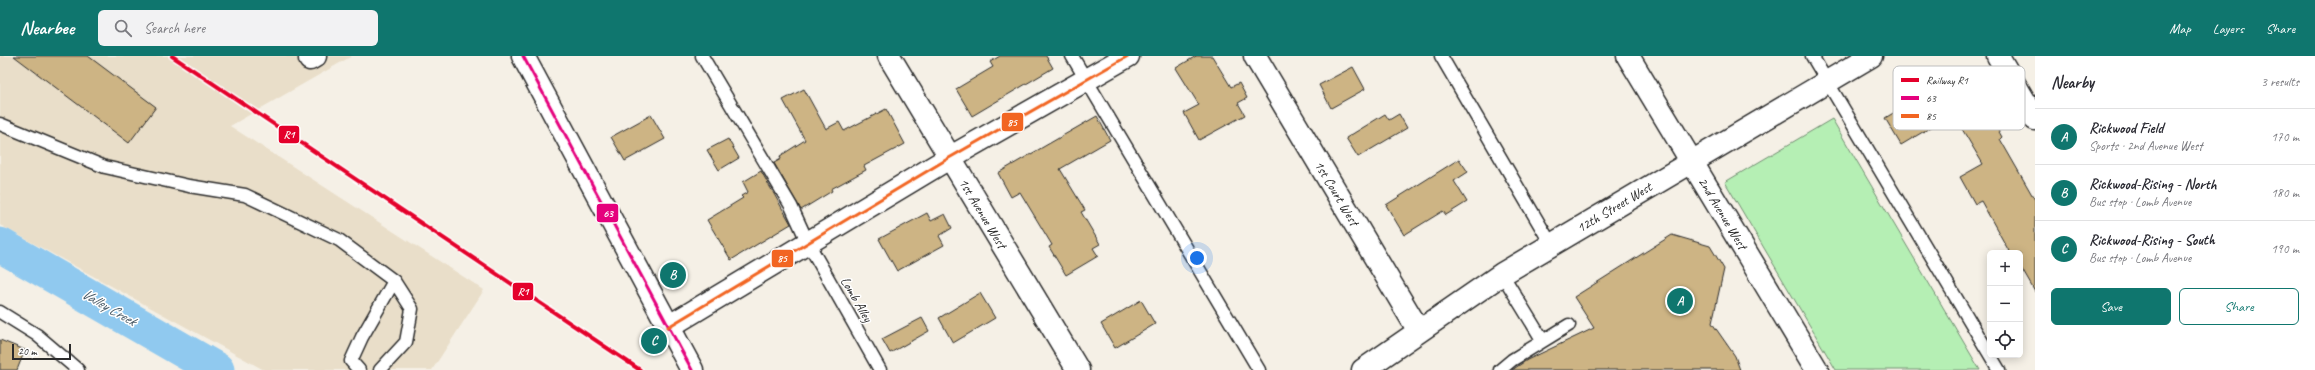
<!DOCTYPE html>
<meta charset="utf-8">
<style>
body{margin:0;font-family:Caveat,sans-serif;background:#f2f2f3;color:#2b2b33}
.controls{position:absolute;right:12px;bottom:12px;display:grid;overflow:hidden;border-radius:6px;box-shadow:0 2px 10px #0003}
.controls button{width:36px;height:36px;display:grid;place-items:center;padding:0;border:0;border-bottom:1px solid #e1e1e2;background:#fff;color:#2b2b33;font:20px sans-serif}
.scale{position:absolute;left:12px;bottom:10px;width:59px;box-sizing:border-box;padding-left:4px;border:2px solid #2b2b2b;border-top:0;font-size:11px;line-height:14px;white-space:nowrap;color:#2b2b2b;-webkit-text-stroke:3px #fff;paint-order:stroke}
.you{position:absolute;left:1197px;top:202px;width:14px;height:14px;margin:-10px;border:3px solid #fff;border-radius:50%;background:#1a73e8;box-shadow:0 0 0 6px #1a73e833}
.badge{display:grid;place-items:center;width:26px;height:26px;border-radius:50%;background:#0f766e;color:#fff;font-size:13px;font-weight:700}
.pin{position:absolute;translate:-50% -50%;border:2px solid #fff;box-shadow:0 1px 4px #0006}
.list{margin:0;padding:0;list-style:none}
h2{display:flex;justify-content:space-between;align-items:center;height:52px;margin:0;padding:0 16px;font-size:17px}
h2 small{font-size:13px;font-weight:400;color:#7c7c81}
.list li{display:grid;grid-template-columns:26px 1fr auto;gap:12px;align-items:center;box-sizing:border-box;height:56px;padding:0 16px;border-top:1px solid #e1e1e2}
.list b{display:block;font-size:15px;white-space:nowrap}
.list p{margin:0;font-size:13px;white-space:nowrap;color:#7c7c81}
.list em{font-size:13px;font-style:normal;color:#7c7c81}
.actions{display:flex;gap:8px;padding:12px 16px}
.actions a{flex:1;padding:9px 0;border:1px solid #0f766e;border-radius:6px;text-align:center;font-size:14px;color:#0f766e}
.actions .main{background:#0f766e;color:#fff}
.icon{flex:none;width:22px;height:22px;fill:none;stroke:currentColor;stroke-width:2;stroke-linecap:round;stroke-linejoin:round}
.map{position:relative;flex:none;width:2035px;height:314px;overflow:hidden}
header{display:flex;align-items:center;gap:24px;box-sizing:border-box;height:56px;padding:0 20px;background:#0f766e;color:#fff}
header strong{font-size:19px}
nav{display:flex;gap:22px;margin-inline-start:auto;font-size:14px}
.search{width:280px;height:36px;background:#f2f2f3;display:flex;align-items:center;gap:10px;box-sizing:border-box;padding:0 14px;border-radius:6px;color:#7c7c81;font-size:15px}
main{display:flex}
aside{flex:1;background:#fff}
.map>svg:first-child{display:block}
.built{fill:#e9dec9}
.green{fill:#b5efb4;stroke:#708d70}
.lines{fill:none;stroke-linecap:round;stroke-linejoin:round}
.river{stroke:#90c9ef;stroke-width:35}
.building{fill:#cdb484;stroke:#2b2b2b}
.lane-casing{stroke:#2b2b2b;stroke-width:15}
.street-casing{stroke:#2b2b2b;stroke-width:25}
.secondary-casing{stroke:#2b2b2b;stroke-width:25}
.lane{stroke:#fff;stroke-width:12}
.street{stroke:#fff;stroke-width:22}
.secondary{stroke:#fff;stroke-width:22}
.bus-1-casing{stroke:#fff;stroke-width:6}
.bus-2-casing{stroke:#fff;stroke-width:6}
.bus-1{stroke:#e5007d;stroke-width:3}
.bus-2{stroke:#f26522;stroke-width:3}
.rail-1-casing{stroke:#fff;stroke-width:7}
.rail-1{stroke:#e4002b;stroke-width:4}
.labels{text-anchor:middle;stroke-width:3;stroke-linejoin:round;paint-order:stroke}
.street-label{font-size:14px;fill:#2b2b2b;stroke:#fff}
.water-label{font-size:15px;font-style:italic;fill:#495a66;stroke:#fff}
.key{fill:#fff;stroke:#bfbfbf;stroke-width:1}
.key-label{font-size:11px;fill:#2b2b2b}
.line-badge{stroke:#fff;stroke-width:1.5}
.badge-label{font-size:11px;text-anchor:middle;font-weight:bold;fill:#fff}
</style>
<header>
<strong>Nearbee</strong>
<div class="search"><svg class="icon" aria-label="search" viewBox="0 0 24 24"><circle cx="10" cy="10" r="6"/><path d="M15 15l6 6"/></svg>Search here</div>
<nav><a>Map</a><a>Layers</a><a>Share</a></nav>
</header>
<main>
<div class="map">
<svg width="2035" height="314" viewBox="0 0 2035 314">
<rect width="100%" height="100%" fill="#f5f0e6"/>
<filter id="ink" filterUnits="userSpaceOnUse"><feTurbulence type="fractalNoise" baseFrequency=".025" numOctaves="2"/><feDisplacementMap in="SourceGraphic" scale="8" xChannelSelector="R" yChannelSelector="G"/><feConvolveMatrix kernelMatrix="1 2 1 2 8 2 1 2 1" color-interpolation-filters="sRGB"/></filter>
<g filter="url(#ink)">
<path class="built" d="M 0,0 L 352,0 L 230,70 L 484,234 L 432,314 L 264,314 L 0,169 Z"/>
<path class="green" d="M 1832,63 L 1980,314 L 1836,314 L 1725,126 Z"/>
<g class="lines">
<path class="river" d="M 0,189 L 217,314"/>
</g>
<path class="building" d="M 14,0 L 88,0 L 156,51 L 129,87 Z
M 1000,0 L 1046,0 L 1053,12 L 972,60 L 956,33 L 993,11 L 990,6 Z
M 1196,0 L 1212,0 L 1231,31 L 1239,27 L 1247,42 L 1238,47 L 1245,59 L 1199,84 L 1184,57 L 1199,49 L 1176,12 Z
M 1353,11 L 1365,33 L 1331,52 L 1319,29 Z
M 1964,15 L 2002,81 L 2000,83 L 2035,144 L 2035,236 L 2020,210 L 2020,197 L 2010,197 L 1981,145 L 1975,148 L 1960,121 L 1983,108 L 1953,58 L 1901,89 L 1885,62 Z
M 804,33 L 826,73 L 839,66 L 844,75 L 886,53 L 905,88 L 864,110 L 866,114 L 831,133 L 832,135 L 801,154 L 774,107 L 781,103 L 780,100 L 805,84 L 783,44 Z
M 1385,58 L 1389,64 L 1399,58 L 1407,72 L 1358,101 L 1346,82 Z
M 651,59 L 665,83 L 625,105 L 611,81 Z
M 1097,60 L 1110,84 L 1060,113 L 1085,154 L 1081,156 L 1100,188 L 1093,192 L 1098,200 L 1066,219 L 1049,191 L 1052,189 L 1020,136 L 1011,141 L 998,117 Z
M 728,83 L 739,102 L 719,114 L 707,94 Z
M 1459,103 L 1468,116 L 1454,125 L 1467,146 L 1446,159 L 1443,155 L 1404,179 L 1386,149 Z
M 761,115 L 791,168 L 731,204 L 707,164 L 743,142 L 741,140 L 748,136 L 743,126 Z
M 927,157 L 931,165 L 945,158 L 952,172 L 939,180 L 944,189 L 897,215 L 879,183 Z
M 1672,179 L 1710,190 L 1724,213 L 1712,267 L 1735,300 L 1740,314 L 1512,314 L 1527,304 L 1594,272 L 1574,241 Z
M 980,237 L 995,262 L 953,287 L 939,262 Z
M 1141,244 L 1155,268 L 1115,292 L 1101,268 Z
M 922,262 L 929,275 L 890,297 L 882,283 Z
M 0,284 L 25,294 L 17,314 L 0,314 Z"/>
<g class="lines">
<g class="lane-casing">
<path id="lane" d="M 702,0 L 791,150 L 808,187 L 880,314
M 1072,0 L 1259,314
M 1441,0 L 1551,188
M 1812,0 L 1999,314
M 0,68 L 105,111 L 189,130 L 245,139 L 339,184 L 394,225 L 412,253 L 406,286 L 380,314
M 1502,218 L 1543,285
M 0,256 L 37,279 L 78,314
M 359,314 L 351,305 L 362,281 L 394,225
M 1500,314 L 1512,304 L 1569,269"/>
</g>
<g class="street-casing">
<path id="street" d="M 889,0 L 1078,314
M 1255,0 L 1419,275
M 1628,0 L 1817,314
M 1998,0 L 2035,63
M 310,3 L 315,0
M 668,271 L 949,102 L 1128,0
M 1363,314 L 1502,218 L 1871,0"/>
</g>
<g class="secondary-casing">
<path id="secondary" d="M 523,0 L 692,314"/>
</g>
<use href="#lane" class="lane"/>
<use href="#street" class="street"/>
<use href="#secondary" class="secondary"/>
<g class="bus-1-casing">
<path id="bus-1" d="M 523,0 L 692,314"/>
</g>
<g class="bus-2-casing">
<path id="bus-2" d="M 668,271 L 949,102 L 1128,0"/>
</g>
<use href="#bus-1" class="bus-1"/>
<use href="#bus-2" class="bus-2"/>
<g class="rail-1-casing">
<path id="rail-1" d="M 172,0 L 640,314"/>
</g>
<use href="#rail-1" class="rail-1"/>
</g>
</g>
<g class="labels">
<g class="street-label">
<text transform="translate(1337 137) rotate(59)" y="5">1st Court West</text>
<text transform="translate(1614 151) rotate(-31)" y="5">12th Street West</text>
<text transform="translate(983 157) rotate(59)" y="5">1st Avenue West</text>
<text transform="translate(1723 157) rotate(59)" y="5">2nd Avenue West</text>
<text transform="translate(857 243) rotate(60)" y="5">Lomb Alley</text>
</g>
<g class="water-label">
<text transform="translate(109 251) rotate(30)" y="5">Valley Creek</text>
</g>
</g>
<rect x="1893" y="10" width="132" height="64" rx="6" class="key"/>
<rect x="1901" y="22" width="18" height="4" fill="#e4002b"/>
<rect x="1901" y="40" width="18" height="4" fill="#e5007d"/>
<rect x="1901" y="58" width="18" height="4" fill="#f26522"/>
<g class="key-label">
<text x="1926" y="28">Railway R1</text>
<text x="1926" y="46">63</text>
<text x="1926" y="64">85</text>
</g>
<g class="line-badge">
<rect x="1001" y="56" width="23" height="20" rx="4" fill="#f26522"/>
<rect x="278" y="69" width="22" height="19" rx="4" fill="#e4002b"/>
<rect x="596" y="147" width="23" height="20" rx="4" fill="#e5007d"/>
<rect x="771" y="193" width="23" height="19" rx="4" fill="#f26522"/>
<rect x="512" y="226" width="22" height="19" rx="4" fill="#e4002b"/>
</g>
<g class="badge-label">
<text x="1012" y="70">85</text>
<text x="289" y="82">R1</text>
<text x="608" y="161">63</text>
<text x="782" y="206">85</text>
<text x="523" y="239">R1</text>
</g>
</svg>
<div class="controls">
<button>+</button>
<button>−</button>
<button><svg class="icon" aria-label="locate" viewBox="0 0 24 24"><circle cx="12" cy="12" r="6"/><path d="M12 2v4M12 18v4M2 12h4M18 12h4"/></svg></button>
</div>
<div class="scale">20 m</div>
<div class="you"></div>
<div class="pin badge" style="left:1680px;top:245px">A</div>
<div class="pin badge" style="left:673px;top:219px">B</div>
<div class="pin badge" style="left:654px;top:285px">C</div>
</div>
<aside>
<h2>Nearby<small>3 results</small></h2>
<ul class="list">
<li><span class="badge">A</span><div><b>Rickwood Field</b><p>Sports · 2nd Avenue West</p></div><em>170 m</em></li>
<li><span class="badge">B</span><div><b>Rickwood-Rising - North</b><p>Bus stop · Lomb Avenue</p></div><em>180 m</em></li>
<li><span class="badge">C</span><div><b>Rickwood-Rising - South</b><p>Bus stop · Lomb Avenue</p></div><em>190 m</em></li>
</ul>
<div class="actions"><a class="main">Save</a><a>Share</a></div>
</aside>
</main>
